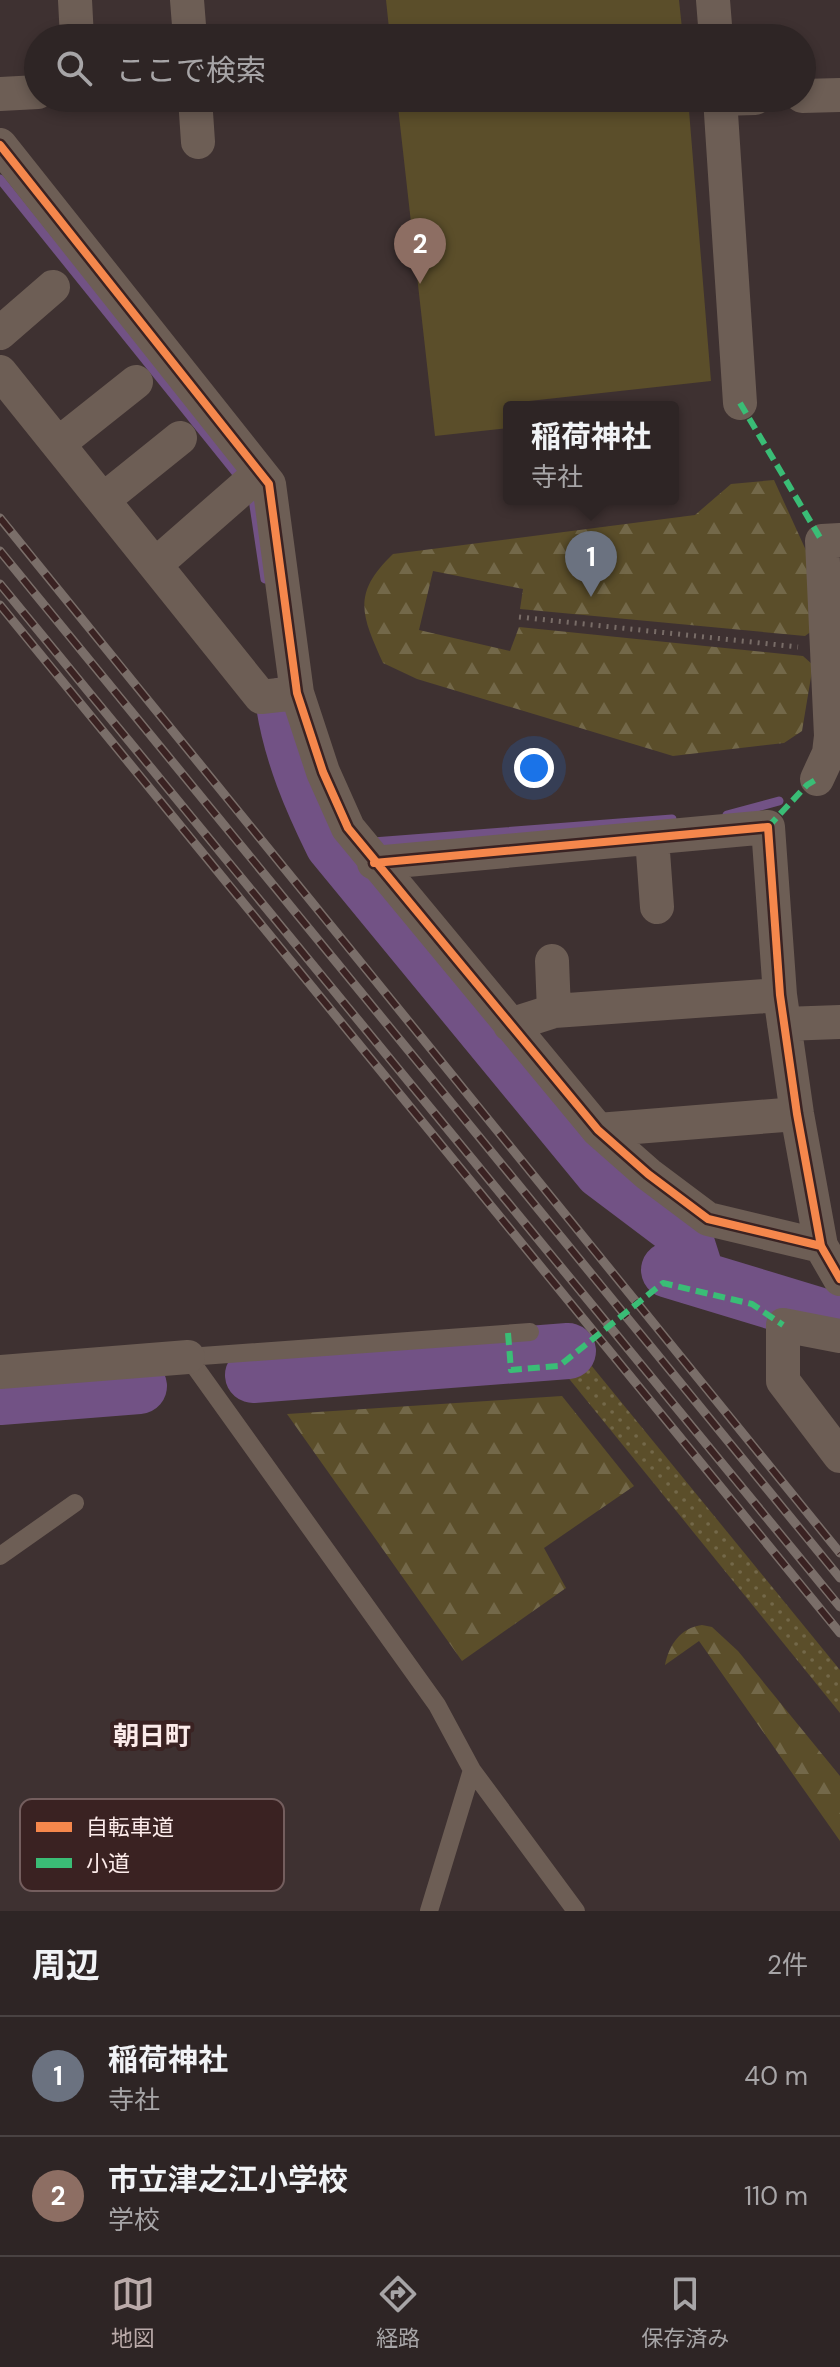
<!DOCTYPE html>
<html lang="ja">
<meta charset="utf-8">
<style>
body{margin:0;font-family:"DM Sans","Noto Sans JP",sans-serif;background:#3a3132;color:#f1f3f6}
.you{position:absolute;left:534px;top:768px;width:28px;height:28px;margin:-20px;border:6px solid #fff;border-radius:50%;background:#1a73e8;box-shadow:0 0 0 12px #1a73e833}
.badge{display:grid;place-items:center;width:52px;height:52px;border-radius:50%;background:#baaaa9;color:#fff;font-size:26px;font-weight:700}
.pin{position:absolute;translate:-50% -66px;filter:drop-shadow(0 2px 4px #0008)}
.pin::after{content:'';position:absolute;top:42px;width:28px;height:24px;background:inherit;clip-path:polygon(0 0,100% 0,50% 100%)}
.popup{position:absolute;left:503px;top:401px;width:176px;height:104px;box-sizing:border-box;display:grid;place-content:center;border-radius:8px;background:#2e2525;filter:drop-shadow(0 2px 6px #0005);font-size:26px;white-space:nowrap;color:#a7a5a7}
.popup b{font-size:30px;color:#f1f3f6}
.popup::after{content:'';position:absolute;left:50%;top:100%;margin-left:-16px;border:16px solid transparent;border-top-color:#2e2525}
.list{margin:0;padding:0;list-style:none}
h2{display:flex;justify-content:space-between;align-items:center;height:104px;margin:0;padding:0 32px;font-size:34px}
h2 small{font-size:26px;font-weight:400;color:#a7a5a7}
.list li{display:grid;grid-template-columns:52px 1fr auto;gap:24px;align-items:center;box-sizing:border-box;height:120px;padding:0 32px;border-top:2px solid #494242}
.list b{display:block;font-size:30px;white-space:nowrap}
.list p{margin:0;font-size:26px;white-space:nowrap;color:#a7a5a7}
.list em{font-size:26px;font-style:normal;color:#a7a5a7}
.icon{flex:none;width:44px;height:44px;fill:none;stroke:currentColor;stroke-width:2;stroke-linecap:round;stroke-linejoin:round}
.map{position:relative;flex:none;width:840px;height:1911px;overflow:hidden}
.search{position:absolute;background:#2e2525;box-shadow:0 4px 12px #0003;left:24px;right:24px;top:24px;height:88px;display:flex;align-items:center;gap:20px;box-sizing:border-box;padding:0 28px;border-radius:44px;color:#a7a5a7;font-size:30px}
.sheet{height:344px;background:#2e2525}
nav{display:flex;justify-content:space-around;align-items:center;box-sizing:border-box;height:112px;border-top:2px solid #494242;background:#2e2525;font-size:22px;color:#a7a5a7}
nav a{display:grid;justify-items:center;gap:4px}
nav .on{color:#baaaa9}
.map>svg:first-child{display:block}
.grass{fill:url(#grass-dots)}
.forest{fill:url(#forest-firs)}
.pitch{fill:#5b4e2a}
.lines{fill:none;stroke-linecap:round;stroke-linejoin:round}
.stream{stroke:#725285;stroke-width:9}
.river{stroke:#725285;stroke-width:56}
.path{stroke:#786c67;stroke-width:5;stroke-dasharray:2 6;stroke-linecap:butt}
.service{stroke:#6d5e55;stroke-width:18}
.minor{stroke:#6d5e55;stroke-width:34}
.rail-casing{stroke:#7a6e69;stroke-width:9}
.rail{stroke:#3a2222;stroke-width:6;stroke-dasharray:18;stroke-linecap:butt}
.quiet{stroke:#3abd76;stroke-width:6;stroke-dasharray:12 6;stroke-linecap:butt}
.cycleway-casing{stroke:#3a2222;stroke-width:13}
.cycleway{stroke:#f5874c;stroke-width:8}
.labels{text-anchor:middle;stroke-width:8;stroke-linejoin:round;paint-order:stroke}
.neighbourhood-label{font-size:26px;font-weight:bold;fill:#fcebea;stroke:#3a2222}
.key{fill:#3a2222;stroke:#745e5e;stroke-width:2}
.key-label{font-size:22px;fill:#fcebea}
</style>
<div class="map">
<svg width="840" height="1911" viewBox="0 0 840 1911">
<defs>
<pattern id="grass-dots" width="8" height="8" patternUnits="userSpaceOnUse" patternTransform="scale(2)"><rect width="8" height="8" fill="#5b4e2a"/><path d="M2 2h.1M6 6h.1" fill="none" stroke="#736849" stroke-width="1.8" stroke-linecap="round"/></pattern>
<pattern id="forest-firs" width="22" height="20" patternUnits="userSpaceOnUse" patternTransform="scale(2)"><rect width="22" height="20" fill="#5b4e2a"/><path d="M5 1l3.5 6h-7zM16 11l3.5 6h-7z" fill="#736849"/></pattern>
</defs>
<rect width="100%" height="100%" fill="#3e3131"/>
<path class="grass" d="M 586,1359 L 840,1670 L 840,1713 L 566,1375 Z"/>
<path class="forest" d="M 774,480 L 814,568 L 816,628 L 805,636 L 520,609 L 523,589 L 433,571 L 419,630 L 510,651 L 519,627 L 803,656 L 813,665 L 802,731 L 784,743 L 673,756 L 417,679 L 383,663 C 362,616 351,594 393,554 L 695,515 L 731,484 Z
M 562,1396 L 634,1486 L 544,1548 L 566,1588 L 462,1661 L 287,1414 Z
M 702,1625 L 712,1627 L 738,1651 L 840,1776 L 840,1841 L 699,1641 L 665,1665 C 669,1645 680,1628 702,1625 Z"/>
<path class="pitch" d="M 386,0 L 679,0 L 683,38 L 390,38 Z
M 397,98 L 688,98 L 711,381 L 520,402 L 520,407 L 509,407 L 509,428 L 435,436 Z"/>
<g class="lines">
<path class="stream" d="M 0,179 L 241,479
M 248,492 L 253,499 L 265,579
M 727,815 L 779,801
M 373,842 L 672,819"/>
<path class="river" d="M 284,705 C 292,755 311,799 333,844 L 602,1171 L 683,1232 L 697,1276
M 669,1270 L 824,1317 L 840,1318
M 253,1375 L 568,1351
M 0,1397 L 139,1386"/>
<path class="path" d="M 519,617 L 798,647"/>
<path class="service" d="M 188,1357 L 437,1705 L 472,1770 L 576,1911
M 188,1357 L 530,1332
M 0,1556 L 75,1503
M 429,1911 L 472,1770"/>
<path class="minor" d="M 75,0 L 77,38
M 187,0 L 190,38
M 713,0 L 716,38
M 0,94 L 38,92
M 802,96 L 840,95
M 195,98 L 198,142
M 720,98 L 740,403
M 720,99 L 755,98
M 0,145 L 269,484 L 297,693 L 323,772 L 348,828 L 598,1130 L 648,1174 L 708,1219 L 821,1246
M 0,333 L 53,287
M 0,372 L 261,697 L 297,693
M 58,444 L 136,382
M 103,500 L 180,438
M 155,565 L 260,473
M 817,779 L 829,753 L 831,736 L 822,541 L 840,540
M 652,838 L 657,907
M 374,863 L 768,827 L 780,995 L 797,1114 L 821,1246 L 840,1279
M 552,961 L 554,1011
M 784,1024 L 840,1022
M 510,1025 L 554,1011 L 780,995
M 598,1130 L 797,1114
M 840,1336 L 783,1325 L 783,1381 L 840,1456
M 0,1372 L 188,1357"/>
<g class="rail-casing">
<path id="rail" d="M 0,518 L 840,1553
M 0,551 L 840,1578
M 0,584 L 840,1607
M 0,605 L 840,1633"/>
</g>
<use href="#rail" class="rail"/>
<path class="quiet" d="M 740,403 L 822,541
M 768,827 L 807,785 L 817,779
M 508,1333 L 511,1370 L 559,1366 L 663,1283 L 752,1304 L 783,1325"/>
<g class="cycleway-casing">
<path id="cycleway" d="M 0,145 L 269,484 L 297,693 L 323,772 L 348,828 L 598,1130 L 648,1174 L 708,1219 L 821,1246
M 374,863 L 768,827 L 780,995 L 797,1114 L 821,1246 L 840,1279"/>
</g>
<use href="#cycleway" class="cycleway"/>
</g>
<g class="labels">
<g class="neighbourhood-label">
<text x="152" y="1745">朝日町</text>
</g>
</g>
<rect x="20" y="1799" width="264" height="92" rx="12" class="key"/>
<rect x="36" y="1822" width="36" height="10" fill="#f5874c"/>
<rect x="36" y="1858" width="36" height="10" fill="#3abd76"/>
<g class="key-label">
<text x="86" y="1835">自転車道</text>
<text x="86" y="1871">小道</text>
</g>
</svg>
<div class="you"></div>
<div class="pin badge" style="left:591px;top:597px;background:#6b7280">1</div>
<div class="popup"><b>稲荷神社</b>寺社</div>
<div class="pin badge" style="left:420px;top:284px;background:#8d6e63">2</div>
<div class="search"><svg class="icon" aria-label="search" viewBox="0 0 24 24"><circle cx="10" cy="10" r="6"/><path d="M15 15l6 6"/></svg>ここで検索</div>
</div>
<section class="sheet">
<h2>周辺<small>2件</small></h2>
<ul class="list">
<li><span class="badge" style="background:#6b7280">1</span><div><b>稲荷神社</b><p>寺社</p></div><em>40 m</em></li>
<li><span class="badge" style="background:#8d6e63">2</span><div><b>市立津之江小学校</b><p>学校</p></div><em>110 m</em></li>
</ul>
</section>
<nav>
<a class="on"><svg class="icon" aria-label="map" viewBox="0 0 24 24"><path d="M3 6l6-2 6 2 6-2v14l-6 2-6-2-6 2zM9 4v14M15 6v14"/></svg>地図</a>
<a><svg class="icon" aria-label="directions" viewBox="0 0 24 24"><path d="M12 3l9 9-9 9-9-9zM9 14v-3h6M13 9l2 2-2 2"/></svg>経路</a>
<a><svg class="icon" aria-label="saved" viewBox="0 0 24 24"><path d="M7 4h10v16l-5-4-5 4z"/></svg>保存済み</a>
</nav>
